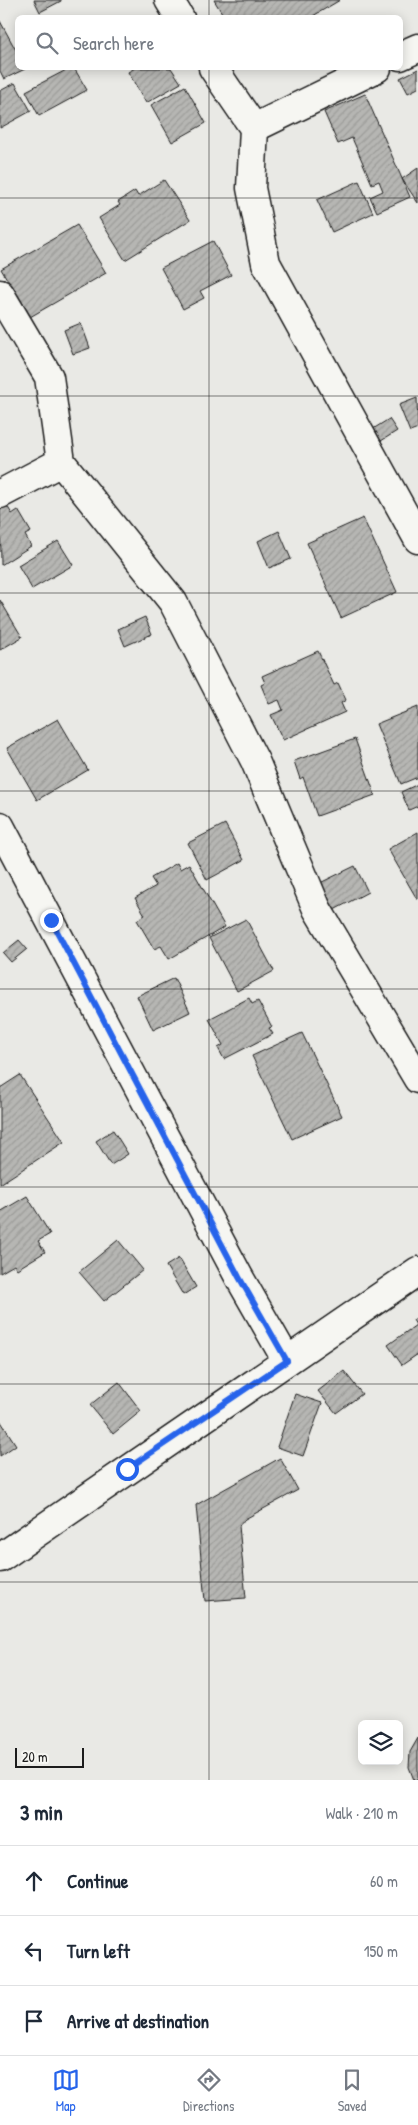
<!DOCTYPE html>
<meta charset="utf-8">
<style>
body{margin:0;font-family:"Patrick Hand",sans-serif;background:#f2f2f3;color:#1f2937}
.controls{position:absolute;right:15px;bottom:15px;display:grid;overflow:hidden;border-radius:8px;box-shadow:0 2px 12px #0003}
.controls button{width:45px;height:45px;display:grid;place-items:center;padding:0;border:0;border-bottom:1px solid #e0e1e3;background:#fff;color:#1f2937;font:25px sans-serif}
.scale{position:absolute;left:15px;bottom:12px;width:69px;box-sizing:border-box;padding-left:5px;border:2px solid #1c1c1c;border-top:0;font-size:14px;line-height:18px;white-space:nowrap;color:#1c1c1c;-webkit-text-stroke:4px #f6f6f2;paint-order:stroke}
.stop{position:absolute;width:15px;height:15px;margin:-11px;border:4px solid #2563eb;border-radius:50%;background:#fff}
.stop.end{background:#2563eb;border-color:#fff;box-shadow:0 1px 5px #0008}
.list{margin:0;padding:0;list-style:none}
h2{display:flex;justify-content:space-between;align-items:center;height:65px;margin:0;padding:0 20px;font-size:21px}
h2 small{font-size:16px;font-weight:400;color:#747a83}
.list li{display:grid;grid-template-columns:32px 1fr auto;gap:15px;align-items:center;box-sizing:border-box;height:70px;padding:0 20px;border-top:1px solid #e0e1e3}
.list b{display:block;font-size:19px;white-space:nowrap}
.list em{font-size:16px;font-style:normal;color:#747a83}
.icon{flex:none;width:28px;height:28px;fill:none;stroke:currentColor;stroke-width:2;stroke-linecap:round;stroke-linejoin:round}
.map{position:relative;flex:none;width:418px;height:1780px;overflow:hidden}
.search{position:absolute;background:#fff;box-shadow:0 2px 12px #0003;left:15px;right:15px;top:15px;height:55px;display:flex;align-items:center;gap:12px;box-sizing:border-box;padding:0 18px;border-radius:8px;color:#747a83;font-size:19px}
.sheet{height:275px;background:#fff}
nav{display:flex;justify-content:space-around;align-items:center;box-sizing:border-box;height:70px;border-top:1px solid #e0e1e3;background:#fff;font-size:14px;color:#747a83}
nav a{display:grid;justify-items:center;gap:2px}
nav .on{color:#2563eb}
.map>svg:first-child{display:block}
.building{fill:url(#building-hatch);stroke:#1c1c1c}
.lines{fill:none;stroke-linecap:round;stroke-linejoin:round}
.minor-casing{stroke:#1c1c1c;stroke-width:31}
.minor{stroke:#f6f6f2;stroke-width:28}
.route{stroke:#2563eb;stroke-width:6}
.grid{fill:none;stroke:#1c1c1c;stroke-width:1;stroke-opacity:0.55}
</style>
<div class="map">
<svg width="418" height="1780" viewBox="0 0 418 1780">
<defs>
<pattern id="building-hatch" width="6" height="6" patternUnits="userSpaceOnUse" patternTransform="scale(1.25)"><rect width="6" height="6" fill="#b6b6b3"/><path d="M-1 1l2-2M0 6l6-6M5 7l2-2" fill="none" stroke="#9c9c99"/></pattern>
</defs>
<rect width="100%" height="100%" fill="#e9e9e5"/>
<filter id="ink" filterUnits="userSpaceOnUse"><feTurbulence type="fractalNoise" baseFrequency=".02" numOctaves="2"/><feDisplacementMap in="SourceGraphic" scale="10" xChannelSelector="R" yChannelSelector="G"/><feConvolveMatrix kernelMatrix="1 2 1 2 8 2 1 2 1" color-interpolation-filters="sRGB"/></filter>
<g filter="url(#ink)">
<path class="building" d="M 34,0 L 61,0 L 61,1 L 40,12 Z
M 214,0 L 340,0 L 313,16 L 314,18 L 239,18 L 237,14 L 232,18 L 225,18 Z
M 0,21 L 18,54 L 18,68 L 25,69 L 4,79 L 0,71 Z
M 70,68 L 74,68 L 87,90 L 39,116 L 26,91 Z
M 135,68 L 171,68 L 181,83 L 146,103 L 128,72 Z
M 418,69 L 418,88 L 408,93 L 400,78 Z
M 15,83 L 31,111 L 0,128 L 0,91 Z
M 185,86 L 206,123 L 172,142 L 151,105 Z
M 365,94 L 410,197 L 377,212 L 370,197 L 383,191 L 379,181 L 372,184 L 352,138 L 338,144 L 324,112 Z
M 418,168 L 418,203 L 402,179 Z
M 164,180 L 190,220 L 125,260 L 99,218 L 120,205 L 118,202 L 135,191 L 138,196 Z
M 359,181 L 373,213 L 332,232 L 317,200 Z
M 77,225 L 106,273 L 30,317 L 1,269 Z
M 213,241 L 231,275 L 200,291 L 204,298 L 183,309 L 161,268 Z
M 81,323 L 90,348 L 73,354 L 64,330 Z
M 417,398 L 418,429 L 410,432 L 399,405 Z
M 389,419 L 397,431 L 381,441 L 373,429 Z
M 3,499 L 12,514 L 18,510 L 31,532 L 25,535 L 31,546 L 1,565 L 0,501 Z
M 363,518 L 397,592 L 341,618 L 307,543 Z
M 279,531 L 291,559 L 269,568 L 258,541 Z
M 58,541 L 73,565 L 32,589 L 18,565 Z
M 0,600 L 22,637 L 0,650 Z
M 145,617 L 152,634 L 125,646 L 118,629 Z
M 318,651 L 334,685 L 338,683 L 346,700 L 341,703 L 345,712 L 283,740 L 271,715 L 283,710 L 279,700 L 269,704 L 261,685 L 265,683 L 262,676 Z
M 418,707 L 418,777 L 401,784 L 376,724 Z
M 58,719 L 88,770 L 37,800 L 7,748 Z
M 355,739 L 375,795 L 317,816 L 303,777 L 300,779 L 294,761 Z
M 418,784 L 418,806 L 409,810 L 401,792 Z
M 225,824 L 244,860 L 207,880 L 188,843 Z
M 418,832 L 418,899 L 417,899 L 388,849 Z
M 177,863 L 180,869 L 189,864 L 225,927 L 169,959 L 161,946 L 154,949 L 137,920 L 145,915 L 135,898 L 156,886 L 151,878 Z
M 355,866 L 368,892 L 334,910 L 320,883 Z
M 246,919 L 274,971 L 237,991 L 209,938 Z
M 19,940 L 27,949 L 11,962 L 3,953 Z
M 174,978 L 190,1012 L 153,1030 L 137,996 Z
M 249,998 L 252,1004 L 258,1001 L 272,1027 L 269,1028 L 273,1034 L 224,1059 L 218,1048 L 223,1045 L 209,1019 Z
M 302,1033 L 342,1116 L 292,1139 L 252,1056 Z
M 20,1075 L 64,1142 L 0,1184 L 0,1088 Z
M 113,1130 L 128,1154 L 111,1165 L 96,1141 Z
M 27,1196 L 50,1234 L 38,1241 L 45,1252 L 17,1269 L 14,1265 L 0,1273 L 0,1212 Z
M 118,1240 L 143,1270 L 104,1301 L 79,1272 Z
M 179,1258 L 196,1287 L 183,1295 L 166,1266 Z
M 418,1317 L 418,1354 L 402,1365 L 388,1345 L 416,1325 L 413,1320 Z
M 344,1371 L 362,1394 L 336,1413 L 318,1391 Z
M 119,1382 L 141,1411 L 113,1434 L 90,1405 Z
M 295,1394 L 322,1403 L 303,1456 L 277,1447 Z
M 0,1420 L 16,1445 L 0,1456 Z
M 280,1458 L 298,1490 L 245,1519 L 239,1526 L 246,1598 L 205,1601 L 196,1505 Z
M 418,1738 L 418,1780 L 414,1780 L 409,1767 L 410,1752 Z"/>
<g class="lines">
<g class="minor-casing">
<path id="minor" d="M 169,0 L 180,18
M 400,56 L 418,48
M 213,68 L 254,128
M 377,68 L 254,128 L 251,188 L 266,263 L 418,539
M 0,294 L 49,377 L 61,462 L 173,602 L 255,761 L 317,909 L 418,1079
M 0,494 L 61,462
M 0,826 L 239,1277 L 287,1361
M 0,1558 L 418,1271"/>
</g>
<use href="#minor" class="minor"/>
</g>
</g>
<g class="lines" filter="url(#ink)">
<path class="route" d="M 51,920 L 239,1277 L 287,1361 L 127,1469"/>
</g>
<path class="grid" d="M 209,0 L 209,18M 209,68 L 209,1780M 0,198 L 418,198M 0,396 L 418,396M 0,593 L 418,593M 0,791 L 418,791M 0,989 L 418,989M 0,1187 L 418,1187M 0,1384 L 418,1384M 0,1582 L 418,1582"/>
</svg>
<div class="controls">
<button><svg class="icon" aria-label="layers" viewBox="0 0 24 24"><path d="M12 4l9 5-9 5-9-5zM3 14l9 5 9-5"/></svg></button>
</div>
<div class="scale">20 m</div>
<div class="stop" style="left:127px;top:1469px"></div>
<div class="stop end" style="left:51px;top:920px"></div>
<div class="search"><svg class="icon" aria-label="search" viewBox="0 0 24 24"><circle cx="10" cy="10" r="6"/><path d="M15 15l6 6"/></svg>Search here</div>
</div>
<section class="sheet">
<h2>3 min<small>Walk · 210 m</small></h2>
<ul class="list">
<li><svg class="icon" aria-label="ahead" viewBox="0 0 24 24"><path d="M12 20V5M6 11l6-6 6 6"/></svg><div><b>Continue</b></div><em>60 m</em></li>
<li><svg class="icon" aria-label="left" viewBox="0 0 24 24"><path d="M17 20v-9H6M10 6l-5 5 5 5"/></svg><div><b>Turn left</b></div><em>150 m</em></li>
<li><svg class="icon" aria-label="arrive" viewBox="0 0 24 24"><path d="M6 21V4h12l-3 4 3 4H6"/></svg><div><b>Arrive at destination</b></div></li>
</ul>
</section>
<nav>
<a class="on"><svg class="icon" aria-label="map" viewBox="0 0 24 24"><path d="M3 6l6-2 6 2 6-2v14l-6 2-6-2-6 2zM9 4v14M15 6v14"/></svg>Map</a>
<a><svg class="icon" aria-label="directions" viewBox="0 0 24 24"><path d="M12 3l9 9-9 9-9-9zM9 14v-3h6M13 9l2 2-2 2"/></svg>Directions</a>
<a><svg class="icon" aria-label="saved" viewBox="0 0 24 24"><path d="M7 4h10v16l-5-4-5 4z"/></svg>Saved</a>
</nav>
